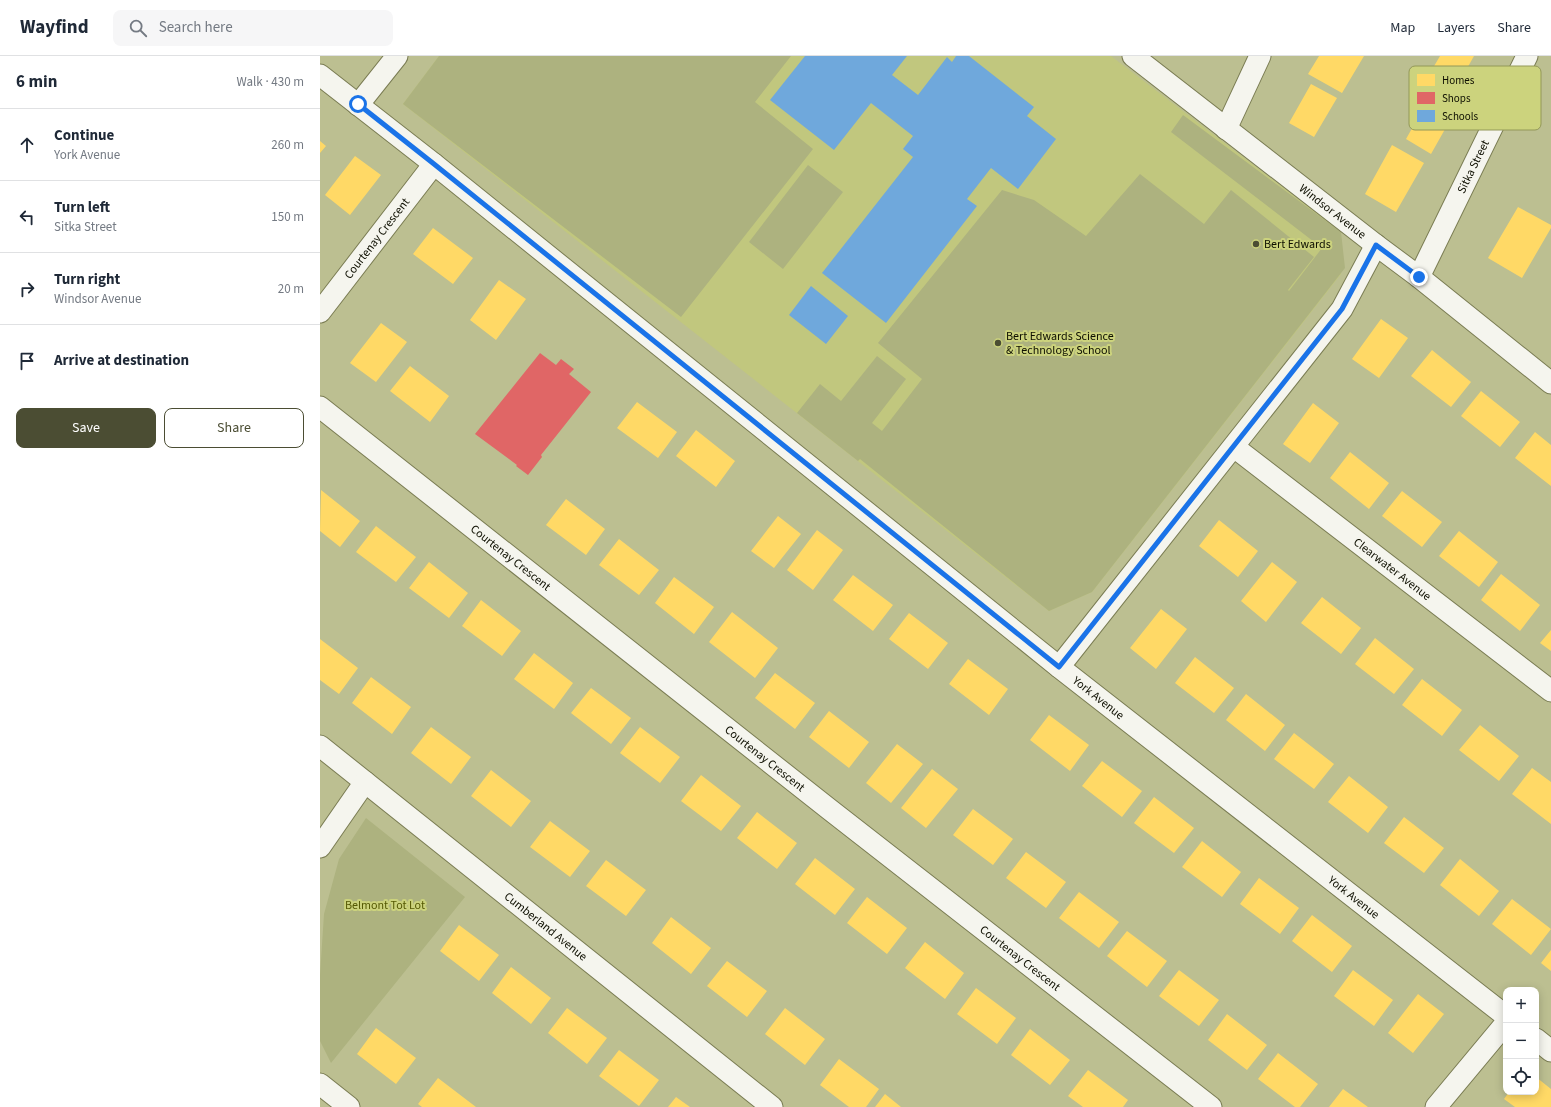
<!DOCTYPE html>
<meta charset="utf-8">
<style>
body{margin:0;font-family:"Source Sans 3",sans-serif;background:#f6f6f7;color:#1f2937}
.controls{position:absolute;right:12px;bottom:12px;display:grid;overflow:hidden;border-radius:8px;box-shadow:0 2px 10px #0003}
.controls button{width:36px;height:36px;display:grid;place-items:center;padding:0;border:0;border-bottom:1px solid #e0e1e3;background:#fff;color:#1f2937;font:20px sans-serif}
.stop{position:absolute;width:12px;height:12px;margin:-9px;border:3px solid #1a73e8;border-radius:50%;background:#fff}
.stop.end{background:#1a73e8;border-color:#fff;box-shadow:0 1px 4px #0008}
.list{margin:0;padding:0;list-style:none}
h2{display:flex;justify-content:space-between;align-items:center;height:52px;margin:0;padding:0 16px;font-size:17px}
h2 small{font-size:13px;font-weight:400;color:#747a83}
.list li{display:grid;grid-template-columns:26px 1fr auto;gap:12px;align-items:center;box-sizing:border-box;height:72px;padding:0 16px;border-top:1px solid #e0e1e3}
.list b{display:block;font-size:15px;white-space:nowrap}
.list p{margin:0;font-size:13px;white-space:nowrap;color:#747a83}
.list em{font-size:13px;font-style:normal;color:#747a83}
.actions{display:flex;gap:8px;padding:12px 16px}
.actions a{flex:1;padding:9px 0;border:1px solid #4b4d33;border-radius:8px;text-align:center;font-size:14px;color:#4b4d33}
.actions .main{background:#4b4d33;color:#fff}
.icon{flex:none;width:22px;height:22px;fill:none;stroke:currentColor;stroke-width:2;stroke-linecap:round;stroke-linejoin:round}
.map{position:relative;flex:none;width:1231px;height:1051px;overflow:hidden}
header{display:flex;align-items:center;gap:24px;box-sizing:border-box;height:56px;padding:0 20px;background:#fff;border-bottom:1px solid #e0e1e3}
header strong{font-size:19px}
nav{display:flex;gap:22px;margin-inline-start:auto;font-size:14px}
.search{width:280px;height:36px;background:#f6f6f7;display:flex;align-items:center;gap:10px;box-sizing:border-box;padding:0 14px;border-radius:8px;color:#747a83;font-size:15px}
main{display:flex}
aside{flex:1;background:#fff}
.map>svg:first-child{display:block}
.built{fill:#c1c77e}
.green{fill:#adb27f}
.homes{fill:#ffd966}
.shops{fill:#e06666}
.schools{fill:#6fa8dc}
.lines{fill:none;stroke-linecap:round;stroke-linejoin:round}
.minor-casing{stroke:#7a7c53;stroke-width:23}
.minor{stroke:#f5f5ee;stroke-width:21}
.route{stroke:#1a73e8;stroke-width:5}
.poi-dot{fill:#4b4d33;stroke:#ccd37d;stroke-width:1.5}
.labels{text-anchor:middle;stroke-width:4;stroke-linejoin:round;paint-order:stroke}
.street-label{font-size:12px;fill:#0e0f00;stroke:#ccd37d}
.poi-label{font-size:12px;fill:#0e0f00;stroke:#ccd37d;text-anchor:start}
.park-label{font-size:12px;fill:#555904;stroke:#ccd37d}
.key{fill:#ccd37d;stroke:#939858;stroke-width:1}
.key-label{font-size:11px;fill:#0e0f00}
</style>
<header>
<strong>Wayfind</strong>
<div class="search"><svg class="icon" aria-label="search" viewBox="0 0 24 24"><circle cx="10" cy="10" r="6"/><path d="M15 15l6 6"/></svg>Search here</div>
<nav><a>Map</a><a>Layers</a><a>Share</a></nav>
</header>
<main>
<aside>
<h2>6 min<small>Walk · 430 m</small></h2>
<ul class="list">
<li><svg class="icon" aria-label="ahead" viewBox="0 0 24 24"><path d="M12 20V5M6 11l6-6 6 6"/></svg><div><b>Continue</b><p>York Avenue</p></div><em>260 m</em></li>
<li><svg class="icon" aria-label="left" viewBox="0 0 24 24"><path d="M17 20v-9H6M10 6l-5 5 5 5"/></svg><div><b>Turn left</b><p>Sitka Street</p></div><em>150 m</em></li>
<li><svg class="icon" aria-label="right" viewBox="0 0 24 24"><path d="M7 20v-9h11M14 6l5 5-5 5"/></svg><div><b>Turn right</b><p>Windsor Avenue</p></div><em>20 m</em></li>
<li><svg class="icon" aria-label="arrive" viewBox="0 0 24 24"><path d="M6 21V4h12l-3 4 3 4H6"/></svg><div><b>Arrive at destination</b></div></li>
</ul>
<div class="actions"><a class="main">Save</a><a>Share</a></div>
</aside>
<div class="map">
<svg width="1231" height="1051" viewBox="0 0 1231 1051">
<rect width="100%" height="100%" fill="#bcbf91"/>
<path class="built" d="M 119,0 L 791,0 L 1021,176 L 1021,218 L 772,536 L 729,555 L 83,48 Z"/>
<path class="green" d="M 119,0 L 471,0 L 435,46 L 493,93 L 361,261 L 83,48 Z
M 863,59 L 1021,176 L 1025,212 L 772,536 L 729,555 L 540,403 L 538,405 L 477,357 L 500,328 L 521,345 L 557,300 L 586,323 L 552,367 L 562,375 L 602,323 L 558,287 L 682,134 L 714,144 L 766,180 L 820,118 L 884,168 L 911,134 L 994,201 L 968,234 L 969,235 L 1002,192 L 851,76 Z
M 488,109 L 523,136 L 463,213 L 429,186 Z
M 46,762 L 145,841 L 11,1007 L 0,985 L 0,919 L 4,858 L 19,803 Z"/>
<path class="homes" d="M 999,0 L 1044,0 L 1022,37 L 988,18 Z
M 1120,0 L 1154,0 L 1136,32 L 1110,17 Z
M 991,28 L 1017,42 L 994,81 L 969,67 Z
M 1108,44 L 1133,59 L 1111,98 L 1086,83 Z
M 0,85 L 6,90 L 0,97 Z
M 1072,89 L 1104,107 L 1076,156 L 1045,138 Z
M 35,100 L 61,119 L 30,159 L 5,139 Z
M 1198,151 L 1231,169 L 1231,172 L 1202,222 L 1168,202 Z
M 113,172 L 153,202 L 133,228 L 93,198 Z
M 179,224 L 206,243 L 176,284 L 150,264 Z
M 1061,263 L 1088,282 L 1059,322 L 1032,303 Z
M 61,267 L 87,286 L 56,326 L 30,307 Z
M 1112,294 L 1151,326 L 1131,351 L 1091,320 Z
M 90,310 L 129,340 L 110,366 L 70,335 Z
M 1161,335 L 1200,366 L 1180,391 L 1141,360 Z
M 317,346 L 357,376 L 338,402 L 297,372 Z
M 993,347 L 1019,367 L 990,407 L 963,388 Z
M 376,374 L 415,405 L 396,431 L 356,400 Z
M 1215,376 L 1231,389 L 1231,430 L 1195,402 Z
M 1030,396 L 1069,427 L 1049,453 L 1010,422 Z
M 1,434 L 40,465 L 20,491 L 0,475 Z
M 1082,435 L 1122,466 L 1102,491 L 1062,460 Z
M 246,443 L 285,473 L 266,499 L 226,469 Z
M 458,460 L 481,478 L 454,512 L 431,495 Z
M 899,464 L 938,495 L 918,521 L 879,490 Z
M 56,470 L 96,501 L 76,526 L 36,496 Z
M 497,474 L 523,494 L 493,534 L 467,514 Z
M 1139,475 L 1178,506 L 1159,531 L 1119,500 Z
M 299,483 L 339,514 L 319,539 L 279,509 Z
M 109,506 L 148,537 L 129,562 L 89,532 Z
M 952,506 L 977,526 L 946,566 L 921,545 Z
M 1181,518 L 1220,549 L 1200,575 L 1161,544 Z
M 533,519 L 573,549 L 553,575 L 513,544 Z
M 354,521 L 394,551 L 374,578 L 335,547 Z
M 1002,541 L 1041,572 L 1021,598 L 981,567 Z
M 161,544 L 201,575 L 182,600 L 142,570 Z
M 841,553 L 867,573 L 836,613 L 810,592 Z
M 412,556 L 458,592 L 435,622 L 389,586 Z
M 589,557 L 628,587 L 608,613 L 569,583 Z
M 1231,574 L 1231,595 L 1220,587 Z
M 1055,582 L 1094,613 L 1074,638 L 1035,608 Z
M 0,583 L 38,612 L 19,638 L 0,624 Z
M 214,597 L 253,627 L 234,653 L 194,623 Z
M 875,601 L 914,632 L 894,657 L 855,627 Z
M 648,603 L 688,633 L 669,659 L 629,628 Z
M 455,617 L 495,647 L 475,673 L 435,642 Z
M 51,621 L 91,651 L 72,678 L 32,647 Z
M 1102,623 L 1142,654 L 1122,680 L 1082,649 Z
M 271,632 L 311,662 L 291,688 L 251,657 Z
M 926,638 L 965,669 L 945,695 L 906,664 Z
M 509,655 L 549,686 L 529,712 L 489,681 Z
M 729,659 L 769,689 L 750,715 L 710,684 Z
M 1160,669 L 1199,700 L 1179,725 L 1139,694 Z
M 111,671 L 151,701 L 131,728 L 91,697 Z
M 320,671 L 360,701 L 340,727 L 300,697 Z
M 974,677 L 1014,708 L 994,733 L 954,703 Z
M 577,688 L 603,708 L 571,747 L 546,727 Z
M 782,705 L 822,735 L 802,761 L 762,730 Z
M 1212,712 L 1231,726 L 1231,768 L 1192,738 Z
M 612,713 L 638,733 L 606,772 L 581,752 Z
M 171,714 L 211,745 L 191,771 L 151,740 Z
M 381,719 L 421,750 L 401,775 L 361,745 Z
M 1029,720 L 1068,751 L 1048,777 L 1008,746 Z
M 834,741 L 874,772 L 854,797 L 814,767 Z
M 653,753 L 693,783 L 673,809 L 633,779 Z
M 437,756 L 477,787 L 457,813 L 417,782 Z
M 1084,761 L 1124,792 L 1104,817 L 1064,787 Z
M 230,765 L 270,795 L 250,821 L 210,791 Z
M 882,785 L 921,816 L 902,841 L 862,811 Z
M 706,796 L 746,826 L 726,852 L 686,822 Z
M 495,802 L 535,833 L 515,859 L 475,828 Z
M 1140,803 L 1179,835 L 1159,860 L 1120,829 Z
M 286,804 L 326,834 L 306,860 L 266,830 Z
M 939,822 L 979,852 L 960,878 L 920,848 Z
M 759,836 L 799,866 L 779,892 L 739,862 Z
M 547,841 L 587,872 L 567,898 L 527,867 Z
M 1192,843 L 1231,873 L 1211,899 L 1172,868 Z
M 992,859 L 1032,890 L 1012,916 L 972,885 Z
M 351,861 L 391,892 L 371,918 L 332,887 Z
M 139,869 L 179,899 L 159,925 L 120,895 Z
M 807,875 L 847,905 L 827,931 L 787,900 Z
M 605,886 L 644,917 L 625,943 L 585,912 Z
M 1231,894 L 1231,915 L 1221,907 Z
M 407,905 L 447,935 L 427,961 L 387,930 Z
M 191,911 L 231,942 L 211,968 L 172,937 Z
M 859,914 L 899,944 L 879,970 L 839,940 Z
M 1033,914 L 1073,944 L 1054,970 L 1014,940 Z
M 656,932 L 696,962 L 677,988 L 637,958 Z
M 1098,938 L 1124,958 L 1093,997 L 1068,977 Z
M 247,952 L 287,982 L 267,1008 L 228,977 Z
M 465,952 L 505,983 L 485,1009 L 445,978 Z
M 907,958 L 947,989 L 927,1014 L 888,984 Z
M 56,972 L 96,1002 L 76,1028 L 37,998 Z
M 710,973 L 750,1004 L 730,1029 L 691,999 Z
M 299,994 L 339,1024 L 319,1050 L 279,1020 Z
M 958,997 L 998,1028 L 980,1051 L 975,1051 L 938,1023 Z
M 519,1003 L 559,1033 L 546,1051 L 529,1051 L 500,1029 Z
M 768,1014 L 808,1044 L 803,1051 L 763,1051 L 748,1040 Z
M 1216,1021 L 1231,1033 L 1231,1051 L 1195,1051 L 1184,1043 L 1189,1036 L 1216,1036 Z
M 118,1022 L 156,1051 L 102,1051 L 98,1048 Z
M 1023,1033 L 1048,1051 L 1009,1051 Z
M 565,1038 L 581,1051 L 555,1051 Z
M 356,1041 L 370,1051 L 348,1051 Z"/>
<path class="shops" d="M 220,297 L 236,309 L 241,303 L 254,313 L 249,318 L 271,336 L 221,399 L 222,401 L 208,419 L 196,410 L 197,409 L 155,378 Z"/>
<path class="schools" d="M 485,0 L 587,0 L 572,19 L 598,39 L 627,1 L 632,6 L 636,0 L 649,0 L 714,51 L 707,60 L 736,83 L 698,133 L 671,112 L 647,143 L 657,150 L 566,267 L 502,217 L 593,101 L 583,93 L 593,80 L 551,47 L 514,94 L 450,44 Z
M 491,230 L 528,260 L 506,288 L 469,259 Z"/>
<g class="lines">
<g class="minor-casing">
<g id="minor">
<path id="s1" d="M 813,0 L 1056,189 L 1099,221 L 1231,327"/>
<path id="s2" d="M 0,19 L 114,108 L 739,611 L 1186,960"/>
<path d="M 38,49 L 77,0"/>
<path d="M 906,73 L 940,0"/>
<path id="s3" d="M 1099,221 L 1207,0"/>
<path id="s4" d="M 0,256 L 114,108"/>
<path id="s5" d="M 0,351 L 509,753 L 891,1051"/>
<path id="s6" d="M 914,391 L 1231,635"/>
<path d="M 739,611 L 1022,253 L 1056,189"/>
<path id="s7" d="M 0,690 L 452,1051"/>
<path d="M 0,791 L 45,726"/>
<path d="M 1216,983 L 1231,995"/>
<path d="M 0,1028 L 29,1051"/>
<path d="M 1116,1051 L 1186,967"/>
</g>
</g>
<use href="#minor" class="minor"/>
</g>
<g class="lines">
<path class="route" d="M 38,48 L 114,108 L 739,611 L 1022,253 L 1056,189 L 1099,221"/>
</g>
<g class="poi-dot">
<circle cx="936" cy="188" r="4"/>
<circle cx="678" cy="287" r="4"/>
</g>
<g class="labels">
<g class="street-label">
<text dy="4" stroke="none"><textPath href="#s3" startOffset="123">Sitka Street</textPath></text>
<text dy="4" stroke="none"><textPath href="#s1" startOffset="253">Windsor Avenue</textPath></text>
<text dy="4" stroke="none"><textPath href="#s4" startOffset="93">Courtenay Crescent</textPath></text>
<text dy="4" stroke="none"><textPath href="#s5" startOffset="243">Courtenay Crescent</textPath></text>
<text dy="4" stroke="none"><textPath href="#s6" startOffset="200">Clearwater Avenue</textPath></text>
<text dy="4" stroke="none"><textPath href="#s2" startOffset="997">York Avenue</textPath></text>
<text dy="4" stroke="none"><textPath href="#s5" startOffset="567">Courtenay Crescent</textPath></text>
<text dy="4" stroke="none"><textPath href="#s2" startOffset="1321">York Avenue</textPath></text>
<text dy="4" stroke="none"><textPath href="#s7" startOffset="289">Cumberland Avenue</textPath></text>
<text dy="4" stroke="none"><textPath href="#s5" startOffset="891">Courtenay Crescent</textPath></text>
</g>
<g class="poi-label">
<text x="944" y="192">Bert Edwards</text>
<text x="686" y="284">Bert Edwards Science<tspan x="686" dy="14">&amp; Technology School</tspan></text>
</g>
<g class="park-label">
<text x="65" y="853">Belmont Tot Lot</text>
</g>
</g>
<rect x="1089" y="10" width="132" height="64" rx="6" class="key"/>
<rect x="1097" y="18" width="18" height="12" fill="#ffd966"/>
<rect x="1097" y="36" width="18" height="12" fill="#e06666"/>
<rect x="1097" y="54" width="18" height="12" fill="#6fa8dc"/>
<g class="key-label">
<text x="1122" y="28">Homes</text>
<text x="1122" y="46">Shops</text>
<text x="1122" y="64">Schools</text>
</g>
</svg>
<div class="controls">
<button>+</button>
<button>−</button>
<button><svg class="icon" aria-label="locate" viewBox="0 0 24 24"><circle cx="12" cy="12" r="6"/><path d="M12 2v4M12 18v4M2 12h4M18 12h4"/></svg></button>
</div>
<div class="stop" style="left:38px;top:48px"></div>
<div class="stop end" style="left:1099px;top:221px"></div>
</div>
</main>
